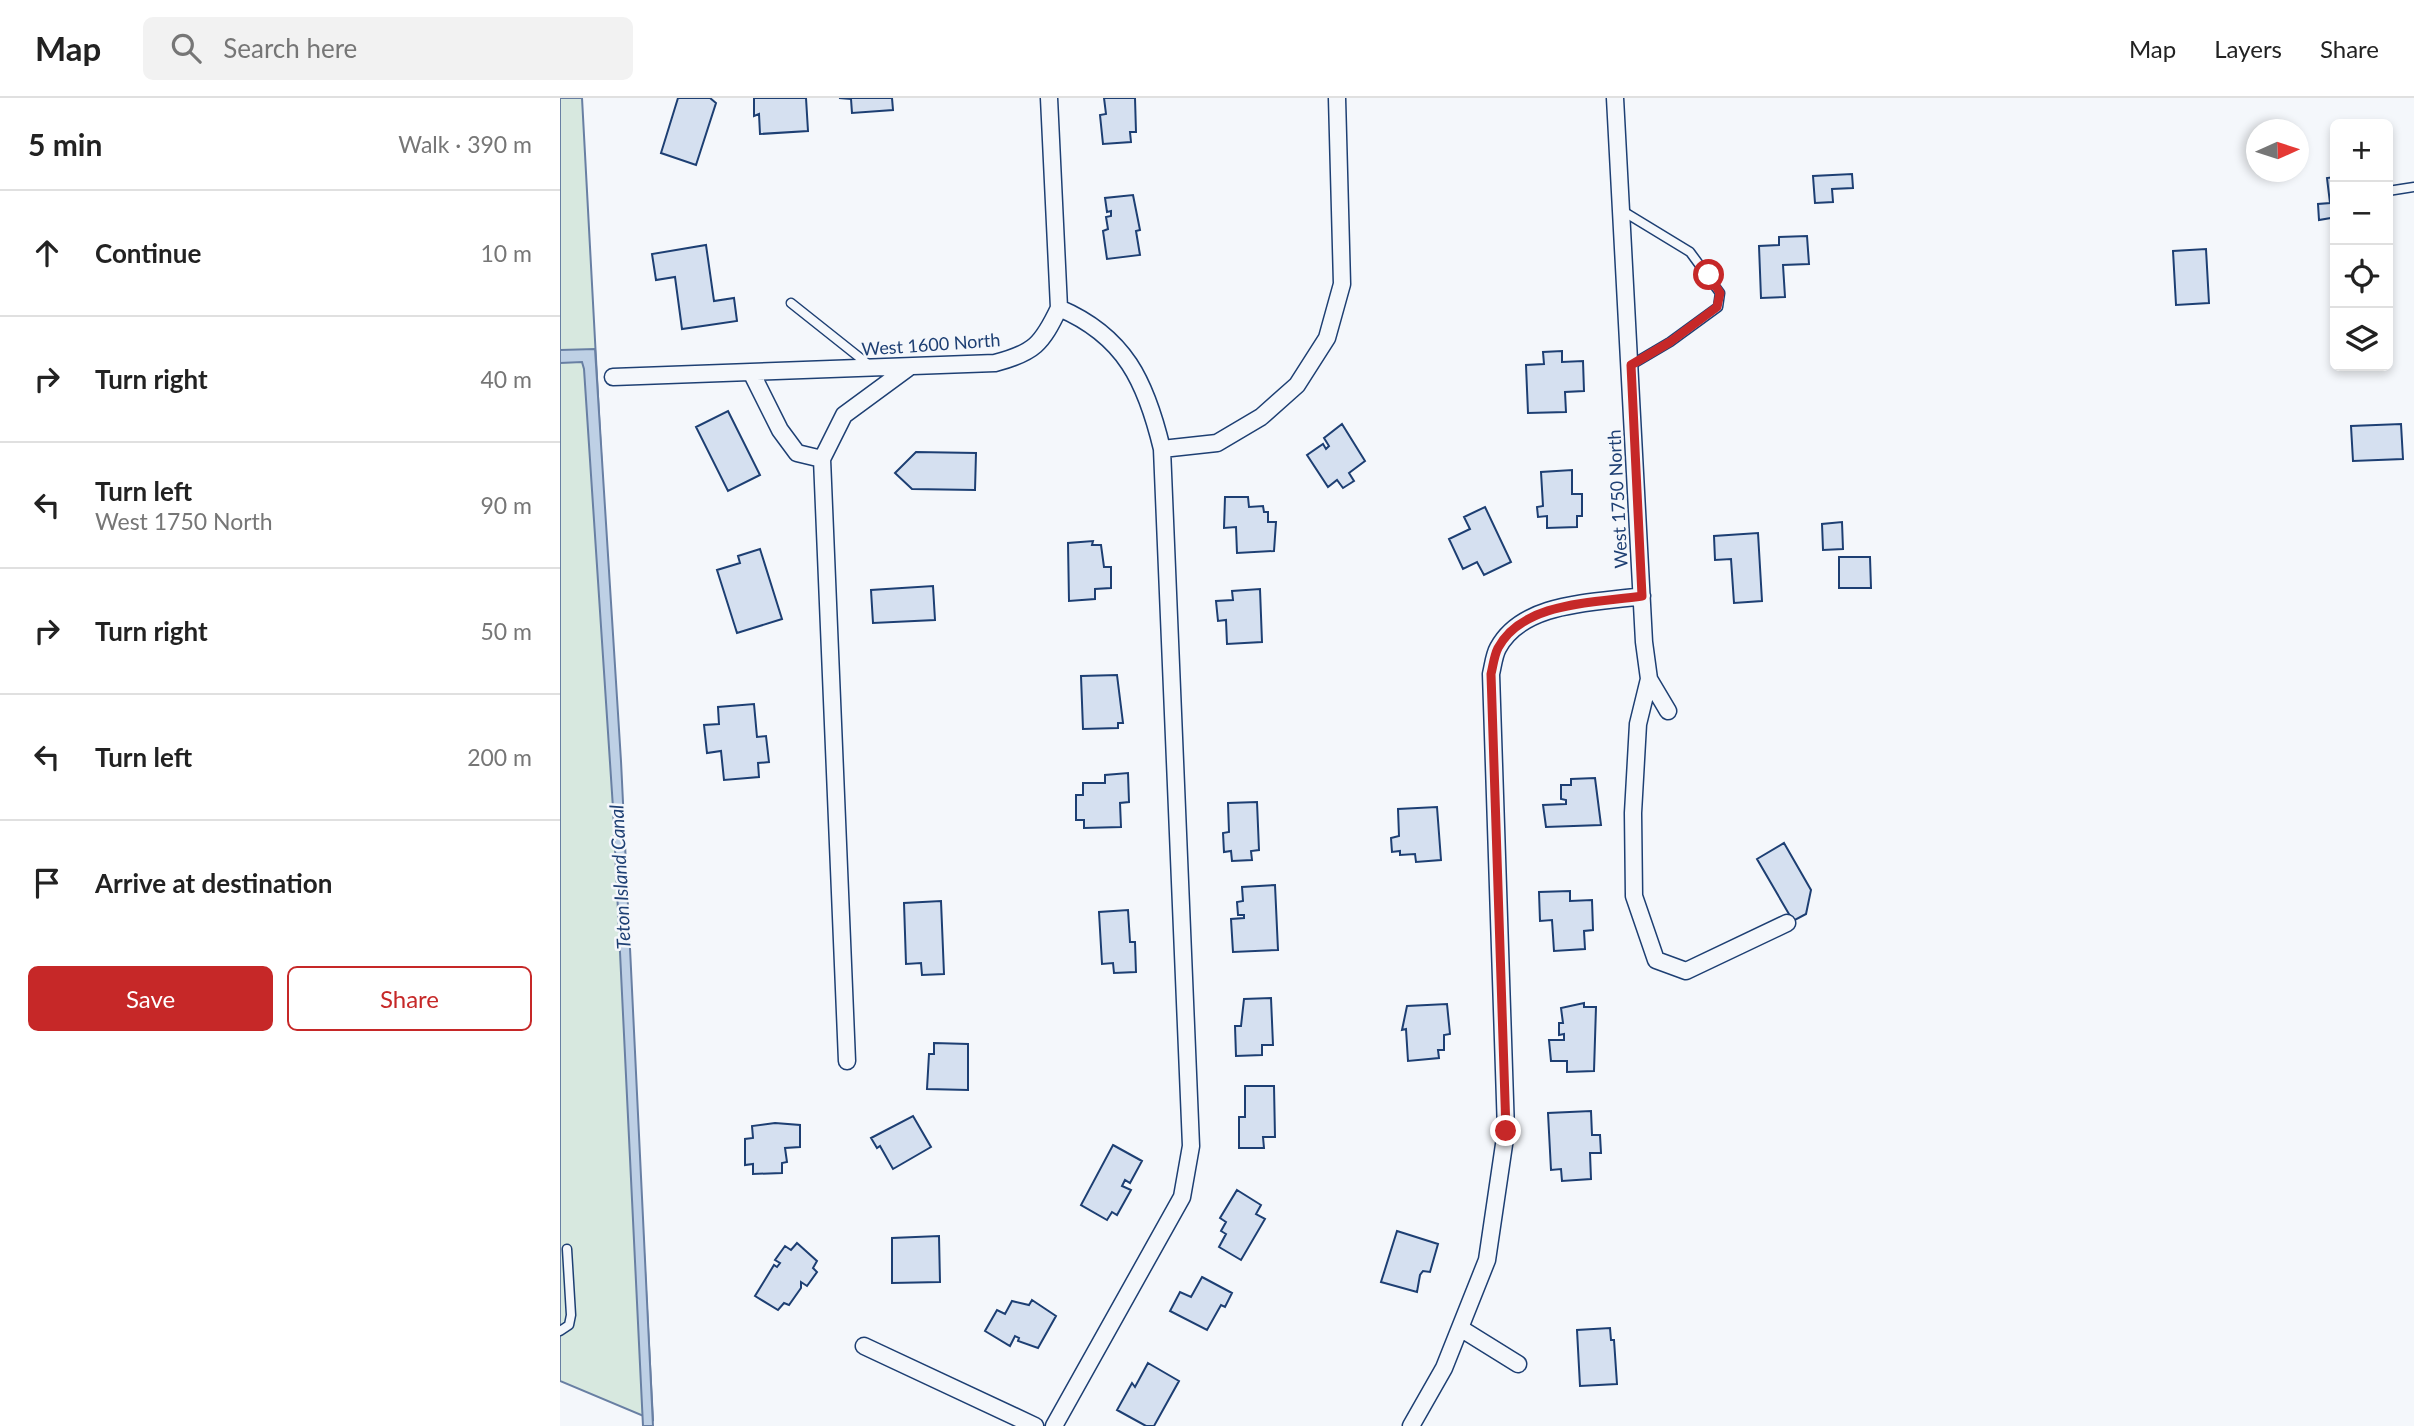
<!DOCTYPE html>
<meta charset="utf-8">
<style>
body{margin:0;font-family:Lato,sans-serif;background:#f2f2f2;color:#222}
.controls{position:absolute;right:21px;top:21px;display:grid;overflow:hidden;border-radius:10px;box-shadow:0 4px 10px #0003}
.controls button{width:63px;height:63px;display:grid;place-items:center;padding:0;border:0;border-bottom:2px solid #e0e0e0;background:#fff;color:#222;font:35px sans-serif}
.compass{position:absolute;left:1686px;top:21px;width:63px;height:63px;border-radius:50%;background:#fff;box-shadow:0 4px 10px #0003;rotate:87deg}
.stop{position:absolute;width:21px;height:21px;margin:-16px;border:5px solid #c62828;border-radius:50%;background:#fff}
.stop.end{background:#c62828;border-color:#fff;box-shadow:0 2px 7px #0008}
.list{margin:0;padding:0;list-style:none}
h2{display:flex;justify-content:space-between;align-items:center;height:91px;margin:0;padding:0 28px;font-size:30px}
h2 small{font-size:23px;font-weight:400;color:#767676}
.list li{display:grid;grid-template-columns:46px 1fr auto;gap:21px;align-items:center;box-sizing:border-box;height:126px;padding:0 28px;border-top:2px solid #e0e0e0}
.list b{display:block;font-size:26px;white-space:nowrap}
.list p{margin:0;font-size:23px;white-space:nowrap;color:#767676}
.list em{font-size:23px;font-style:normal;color:#767676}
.actions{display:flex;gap:14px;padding:21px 28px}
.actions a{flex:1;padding:16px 0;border:2px solid #c62828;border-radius:10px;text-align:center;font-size:24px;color:#c62828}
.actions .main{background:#c62828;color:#fff}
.icon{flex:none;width:38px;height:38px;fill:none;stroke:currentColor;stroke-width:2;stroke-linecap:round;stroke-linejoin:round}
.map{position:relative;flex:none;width:1854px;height:1328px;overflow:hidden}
header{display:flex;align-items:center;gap:42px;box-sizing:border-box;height:98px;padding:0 35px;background:#fff;border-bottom:2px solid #e0e0e0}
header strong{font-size:33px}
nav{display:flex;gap:38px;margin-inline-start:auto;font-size:24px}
.search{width:490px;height:63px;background:#f2f2f2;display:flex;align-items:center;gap:18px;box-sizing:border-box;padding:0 24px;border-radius:10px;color:#767676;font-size:26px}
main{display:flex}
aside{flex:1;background:#fff}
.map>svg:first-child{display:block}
.green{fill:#d7e8df;stroke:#687fa3;stroke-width:2}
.water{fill:#bed0e5;stroke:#687fa3;stroke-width:2}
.building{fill:#d5e0f0;stroke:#1d3f73;stroke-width:2}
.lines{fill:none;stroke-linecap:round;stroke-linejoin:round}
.lane-casing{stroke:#1d3f73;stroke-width:11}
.street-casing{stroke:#1d3f73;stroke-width:19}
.lane{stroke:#f4f7fb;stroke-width:8}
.street{stroke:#f4f7fb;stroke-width:16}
.route{stroke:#c62828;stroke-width:9}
.labels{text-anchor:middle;stroke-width:5;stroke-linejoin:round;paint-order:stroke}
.street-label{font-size:18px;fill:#1d3f73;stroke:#f4f7fb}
.water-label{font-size:19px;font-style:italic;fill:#1d3f73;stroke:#f4f7fb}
</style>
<header>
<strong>Map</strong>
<div class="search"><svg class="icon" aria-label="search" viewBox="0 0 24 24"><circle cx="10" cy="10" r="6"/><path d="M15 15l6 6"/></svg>Search here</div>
<nav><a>Map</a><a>Layers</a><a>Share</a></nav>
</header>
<main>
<aside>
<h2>5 min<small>Walk · 390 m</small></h2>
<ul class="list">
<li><svg class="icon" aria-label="ahead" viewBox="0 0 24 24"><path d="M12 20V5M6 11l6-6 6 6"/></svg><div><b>Continue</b></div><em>10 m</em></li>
<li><svg class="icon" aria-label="right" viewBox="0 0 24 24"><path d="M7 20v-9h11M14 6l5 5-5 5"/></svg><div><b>Turn right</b></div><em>40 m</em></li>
<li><svg class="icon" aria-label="left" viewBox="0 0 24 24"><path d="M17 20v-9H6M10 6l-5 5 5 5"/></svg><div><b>Turn left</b><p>West 1750 North</p></div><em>90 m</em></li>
<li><svg class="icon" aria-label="right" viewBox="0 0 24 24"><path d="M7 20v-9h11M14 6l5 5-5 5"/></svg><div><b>Turn right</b></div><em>50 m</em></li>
<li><svg class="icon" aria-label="left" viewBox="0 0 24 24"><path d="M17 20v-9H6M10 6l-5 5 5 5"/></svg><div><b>Turn left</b></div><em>200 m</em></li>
<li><svg class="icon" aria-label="arrive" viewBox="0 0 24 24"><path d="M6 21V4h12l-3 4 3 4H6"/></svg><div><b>Arrive at destination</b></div></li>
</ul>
<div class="actions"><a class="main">Save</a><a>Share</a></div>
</aside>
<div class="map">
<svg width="1854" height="1328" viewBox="0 0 1854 1328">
<rect width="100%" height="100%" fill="#f4f7fb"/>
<path class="green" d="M 0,0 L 22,0 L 93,1322 L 0,1283 Z"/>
<path class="water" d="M 35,251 L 61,663 L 93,1328 L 83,1328 L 53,710 L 24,271 L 22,264 L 0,265 L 0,252 Z"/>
<path class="building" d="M 118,0 L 150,0 L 156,5 L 136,67 L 101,55 Z
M 194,0 L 246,0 L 248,33 L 200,36 L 199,16 L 194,18 Z
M 279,0 L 332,0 L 333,12 L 292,15 L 291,1 Z
M 544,0 L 575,0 L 576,34 L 570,34 L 571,44 L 543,46 L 540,17 L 546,16 Z
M 1292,76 L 1293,90 L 1272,91 L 1273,104 L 1255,105 L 1253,78 Z
M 1775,79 L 1775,127 L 1772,128 L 1771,120 L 1759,122 L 1758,106 L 1770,105 L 1767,80 Z
M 573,97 L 580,132 L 576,133 L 580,157 L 547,161 L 543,133 L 548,131 L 546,119 L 551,118 L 551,113 L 547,114 L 545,100 Z
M 1247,138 L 1249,166 L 1223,167 L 1225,199 L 1201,200 L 1199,148 L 1219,147 L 1219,139 Z
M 146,147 L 154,203 L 174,200 L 177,223 L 122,231 L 115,179 L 96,182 L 92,156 Z
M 1646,151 L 1649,205 L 1616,207 L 1613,153 Z
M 1002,253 L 1002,264 L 1023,263 L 1024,293 L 1005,294 L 1006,314 L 968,315 L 966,267 L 984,266 L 983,254 Z
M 168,313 L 200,377 L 168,393 L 136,329 Z
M 782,326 L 805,363 L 789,375 L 794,383 L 783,390 L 777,382 L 768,389 L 747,357 L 763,346 L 766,351 L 769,348 L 764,340 Z
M 1841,326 L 1843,361 L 1793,363 L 1791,328 Z
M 356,354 L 416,355 L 415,392 L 352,391 L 335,375 Z
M 1012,372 L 1012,396 L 1022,396 L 1022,418 L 1017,418 L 1017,429 L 987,430 L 987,418 L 978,419 L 977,409 L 983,408 L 981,374 Z
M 665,399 L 688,399 L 689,409 L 703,408 L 704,414 L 708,414 L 708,424 L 716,424 L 714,453 L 677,455 L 676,429 L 664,430 Z
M 925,409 L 951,464 L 924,477 L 917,464 L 903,471 L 889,441 L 910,431 L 904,419 Z
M 1282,424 L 1283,451 L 1263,452 L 1262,426 Z
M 1198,435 L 1202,503 L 1174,505 L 1171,461 L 1155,462 L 1154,438 Z
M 533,443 L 532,447 L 541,447 L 544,469 L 551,469 L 551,490 L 535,491 L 535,501 L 509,503 L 508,445 Z
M 200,451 L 222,521 L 177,535 L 157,472 L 180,465 L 178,458 Z
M 1279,459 L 1310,459 L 1311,490 L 1279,490 Z
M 373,488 L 375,522 L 313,525 L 311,492 Z
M 700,491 L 702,544 L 667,546 L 666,522 L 658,523 L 656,503 L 673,502 L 672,493 Z
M 557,577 L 563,625 L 558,625 L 558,630 L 523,631 L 521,578 Z
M 194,606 L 197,639 L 206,638 L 209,664 L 198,665 L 199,679 L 164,682 L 161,653 L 147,655 L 144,627 L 159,626 L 158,609 Z
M 568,675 L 569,704 L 560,705 L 561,729 L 524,730 L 524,722 L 516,722 L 516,697 L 523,697 L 523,685 L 545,685 L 545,677 Z
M 1035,680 L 1041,727 L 986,729 L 983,707 L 1006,706 L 1006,702 L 1001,701 L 1001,687 L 1011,687 L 1011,681 Z
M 697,704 L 699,752 L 691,753 L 692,762 L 672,763 L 671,753 L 664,754 L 663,735 L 669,734 L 668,705 Z
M 877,709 L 881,762 L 856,764 L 855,756 L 840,757 L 840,753 L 832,754 L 831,740 L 839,738 L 838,711 Z
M 1224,745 L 1251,792 L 1246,816 L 1233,823 L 1197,761 Z
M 715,787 L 718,852 L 673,854 L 671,821 L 684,820 L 684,817 L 678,817 L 677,804 L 683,803 L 682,789 Z
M 1010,793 L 1010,803 L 1032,802 L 1033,832 L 1024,833 L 1025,851 L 994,853 L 992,822 L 980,823 L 979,794 Z
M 381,803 L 384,876 L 362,877 L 361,865 L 346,866 L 344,805 Z
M 568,812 L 570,844 L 575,844 L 576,874 L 554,875 L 553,865 L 542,866 L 539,814 Z
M 711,900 L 713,947 L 702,947 L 702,957 L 676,958 L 675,928 L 681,928 L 684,901 Z
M 1024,905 L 1024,909 L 1036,909 L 1034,973 L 1007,974 L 1007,963 L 991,963 L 989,942 L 1004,942 L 1004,936 L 999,937 L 999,925 L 1003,925 L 1001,910 Z
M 887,906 L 890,936 L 884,937 L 884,952 L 878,952 L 879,960 L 848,963 L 846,931 L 842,932 L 847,908 Z
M 374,945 L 408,946 L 408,992 L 367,991 L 369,956 L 374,956 Z
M 685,988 L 714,988 L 715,1039 L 703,1039 L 704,1050 L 679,1050 L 679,1019 L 685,1019 Z
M 1031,1013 L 1032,1037 L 1040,1037 L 1041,1055 L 1030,1055 L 1031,1081 L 1002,1083 L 1001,1071 L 991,1072 L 988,1015 Z
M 353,1018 L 371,1049 L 333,1071 L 320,1048 L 317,1050 L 311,1040 Z
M 215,1025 L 240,1027 L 240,1049 L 225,1050 L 227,1064 L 222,1065 L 222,1075 L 193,1076 L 193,1066 L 185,1067 L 185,1041 L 193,1040 L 192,1028 Z
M 553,1047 L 582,1063 L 570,1085 L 565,1082 L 562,1088 L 571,1092 L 557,1117 L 552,1114 L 547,1122 L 521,1107 Z
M 677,1092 L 701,1107 L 696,1116 L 705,1121 L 681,1162 L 659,1149 L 666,1136 L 661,1133 L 666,1124 L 660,1120 Z
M 837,1133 L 878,1146 L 870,1174 L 863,1173 L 860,1177 L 857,1194 L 821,1184 Z
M 379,1138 L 380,1184 L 332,1185 L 332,1140 Z
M 237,1145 L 257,1163 L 253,1170 L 257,1174 L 247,1188 L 241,1184 L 241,1190 L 229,1207 L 224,1205 L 218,1212 L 195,1198 L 214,1167 L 217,1169 L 220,1165 L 215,1162 L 225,1148 L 231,1152 Z
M 642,1179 L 672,1195 L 665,1209 L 661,1207 L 647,1232 L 610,1213 L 620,1194 L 631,1199 Z
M 472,1202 L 496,1218 L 478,1250 L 458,1243 L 459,1240 L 455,1238 L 450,1248 L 425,1233 L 437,1212 L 445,1216 L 452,1203 L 469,1207 Z
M 1050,1230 L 1051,1242 L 1054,1242 L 1057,1286 L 1020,1288 L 1017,1232 Z
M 588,1265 L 619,1283 L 594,1328 L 586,1328 L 557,1312 L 572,1285 L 575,1289 Z"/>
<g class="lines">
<g class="lane-casing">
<path id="lane" d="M 1828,93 L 1854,89
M 1061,112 L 1130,154 L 1160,195 L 1158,209 L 1110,244 L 1071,267
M 231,205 L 309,267
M 0,1233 L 9,1227 L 11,1217 L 7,1151"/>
</g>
<g class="street-casing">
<path id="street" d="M 1055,0 L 1084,544 L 1089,581 L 1078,626 L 1073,715 L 1074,798 L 1096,862 L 1126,873 L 1227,825
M 191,274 L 220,332 L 237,355 L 262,361
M 53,279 L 435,265 C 474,255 482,246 499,210 L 489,0
M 602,351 L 657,345 L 701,319 L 737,287 L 767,240 L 782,186 L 777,0
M 1089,581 L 1108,613
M 287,963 L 262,361 L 284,317 L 348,270
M 900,1230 L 958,1266
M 304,1248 L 475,1328
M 494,1328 L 622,1099 L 631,1048 L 602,351 C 586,284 565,238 499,210
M 851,1328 L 884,1270 L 927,1162 L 946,1033 L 931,576 C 933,568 934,557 938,550 C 963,503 1036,505 1082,498"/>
</g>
<use href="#lane" class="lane"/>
<use href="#street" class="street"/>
</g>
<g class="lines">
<path class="route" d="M 946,1033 L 931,576 C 933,568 934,558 938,550 C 963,503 1036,505 1082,498 L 1071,267 L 1110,244 L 1157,209 L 1160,195 L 1149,177"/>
</g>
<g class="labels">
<g class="street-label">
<text transform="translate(371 247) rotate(-4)" y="6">West 1600 North</text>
<text transform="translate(1058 401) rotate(-93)" y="6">West 1750 North</text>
</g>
<g class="water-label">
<text transform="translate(60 779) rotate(-93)" y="7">Teton Island Canal</text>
</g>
</g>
</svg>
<div class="controls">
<button>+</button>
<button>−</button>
<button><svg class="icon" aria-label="locate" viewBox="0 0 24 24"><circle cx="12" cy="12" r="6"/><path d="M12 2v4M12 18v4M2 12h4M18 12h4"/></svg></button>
<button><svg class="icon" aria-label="layers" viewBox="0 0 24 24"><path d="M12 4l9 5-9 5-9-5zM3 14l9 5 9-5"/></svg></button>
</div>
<svg class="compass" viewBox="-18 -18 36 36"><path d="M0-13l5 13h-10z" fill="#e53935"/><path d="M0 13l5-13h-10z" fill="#767676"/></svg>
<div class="stop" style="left:1149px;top:177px"></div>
<div class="stop end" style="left:946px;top:1033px"></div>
</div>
</main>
